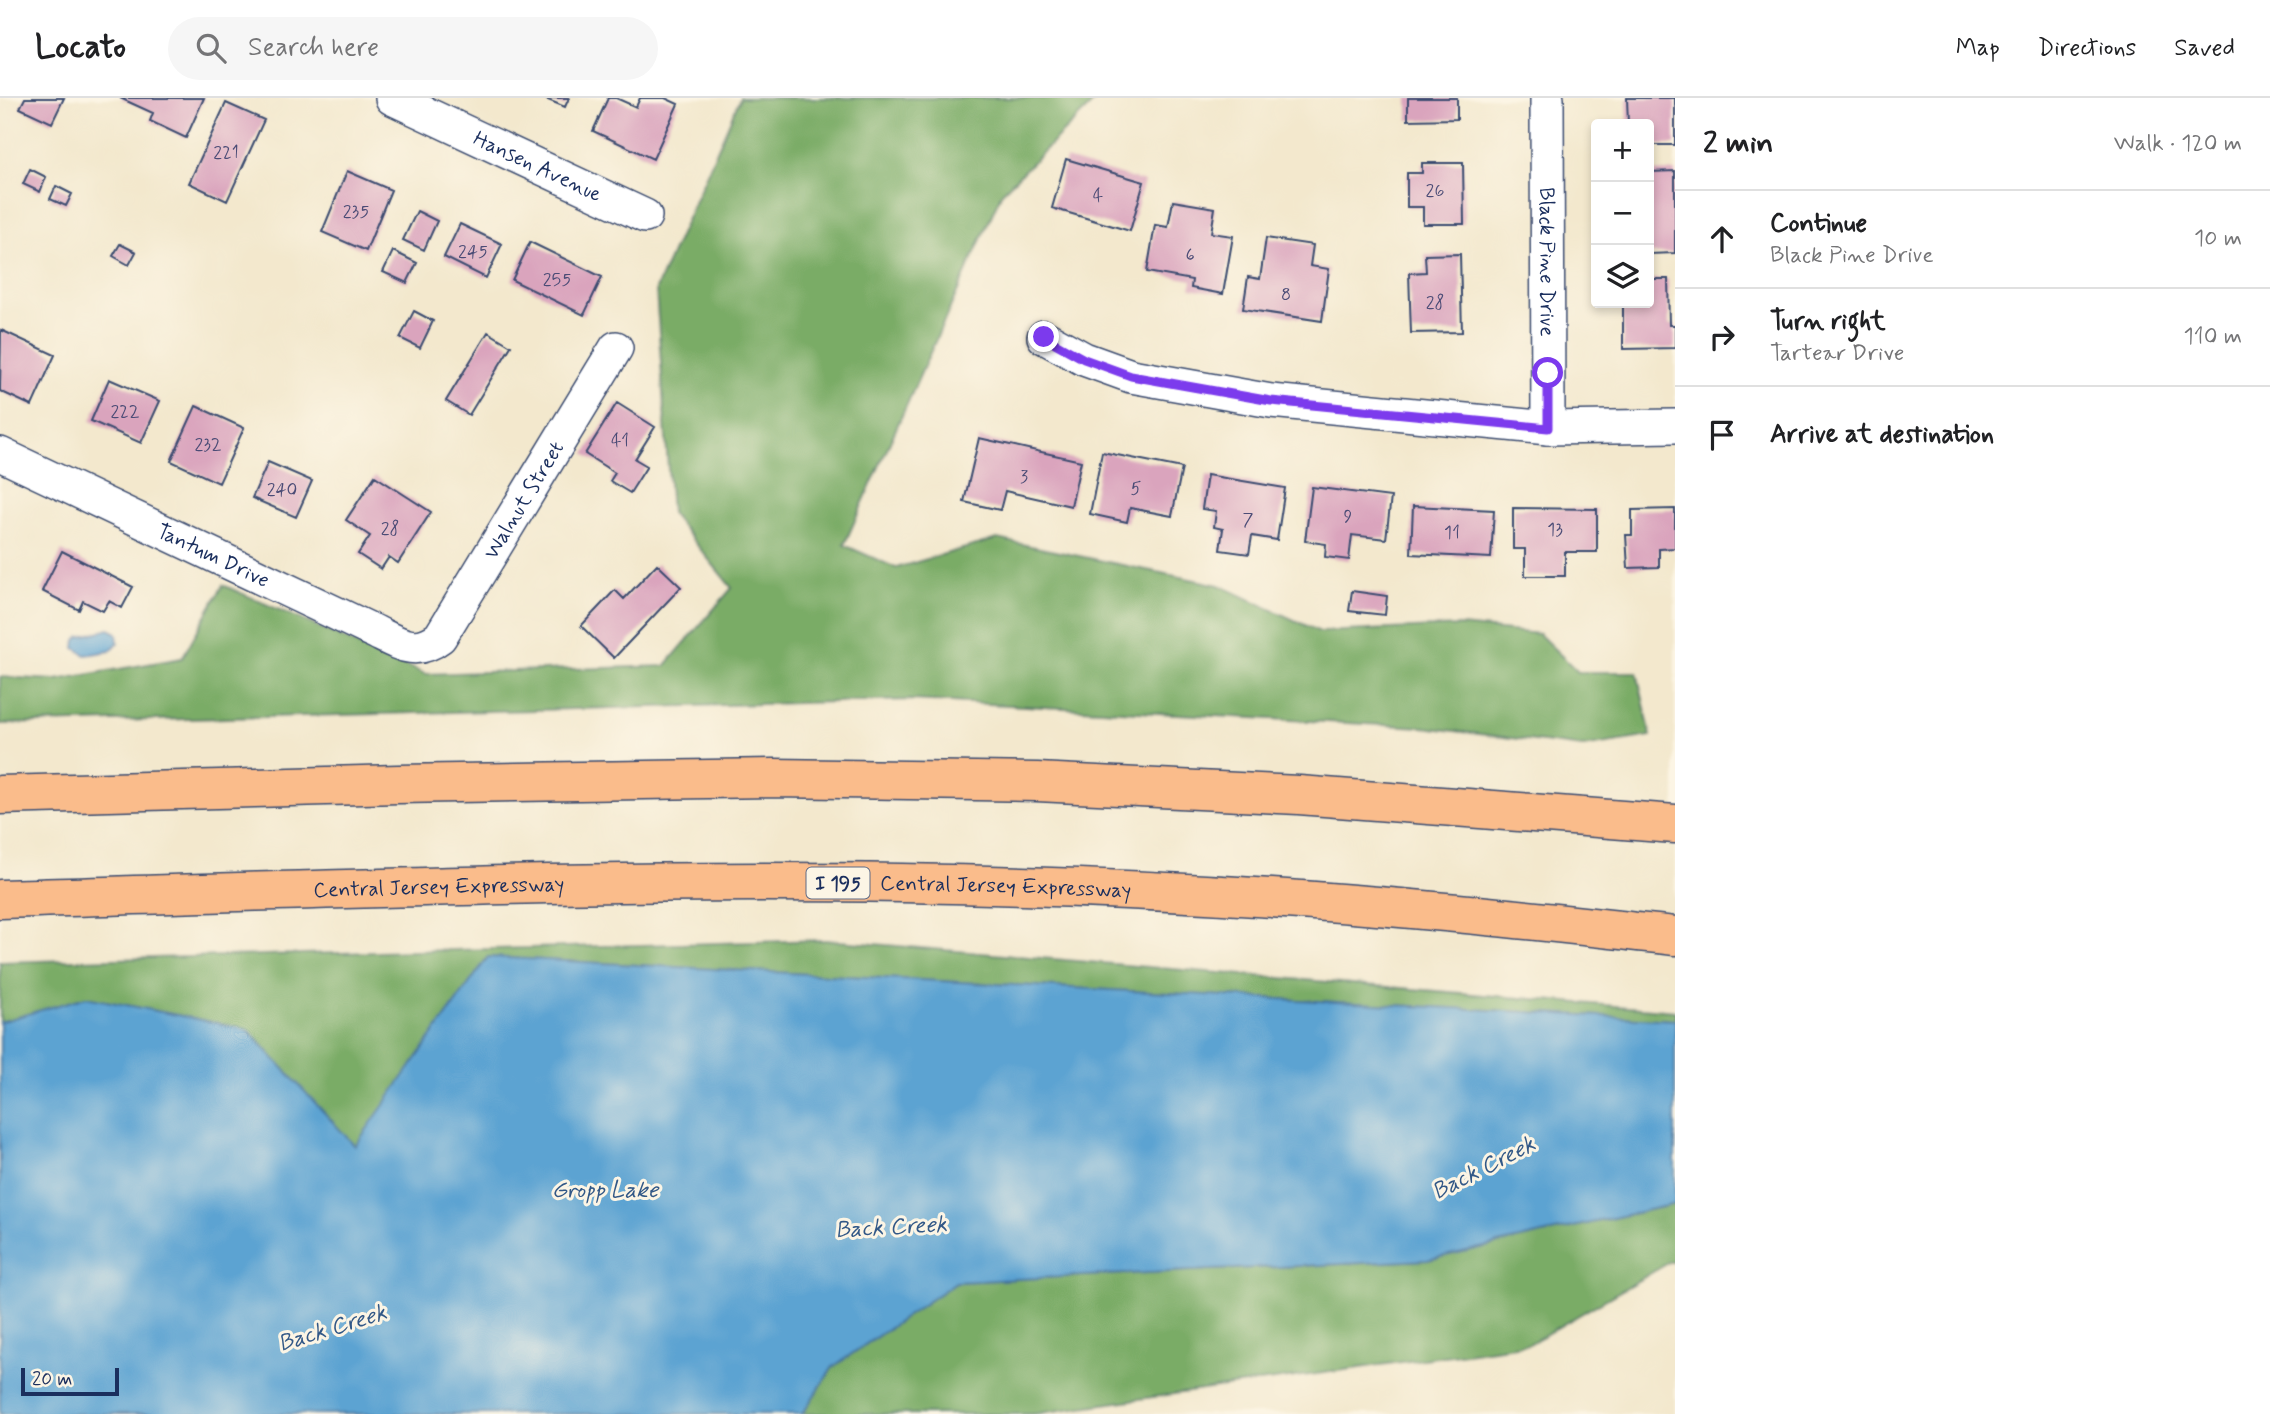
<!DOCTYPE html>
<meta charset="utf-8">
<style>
body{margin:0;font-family:Mynerve,sans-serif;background:#f6f6f6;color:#202124}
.controls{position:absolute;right:21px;top:21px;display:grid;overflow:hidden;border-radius:7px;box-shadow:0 4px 10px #0003}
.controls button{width:63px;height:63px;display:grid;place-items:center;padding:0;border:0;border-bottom:2px solid #e0e0e0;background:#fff;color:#202124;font:35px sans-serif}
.scale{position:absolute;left:21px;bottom:18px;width:98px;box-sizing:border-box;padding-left:7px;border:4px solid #1b2f5e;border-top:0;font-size:19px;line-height:24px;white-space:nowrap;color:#1b2f5e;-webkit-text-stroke:5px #fcf5e5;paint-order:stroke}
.stop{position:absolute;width:21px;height:21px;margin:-16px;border:5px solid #7c3aed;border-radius:50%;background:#fff}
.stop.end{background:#7c3aed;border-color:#fff;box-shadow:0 2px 7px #0008}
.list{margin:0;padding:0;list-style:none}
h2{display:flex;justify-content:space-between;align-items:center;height:91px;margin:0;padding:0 28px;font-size:30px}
h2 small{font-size:23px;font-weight:400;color:#757577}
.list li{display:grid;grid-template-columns:46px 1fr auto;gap:21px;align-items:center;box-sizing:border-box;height:98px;padding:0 28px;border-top:2px solid #e0e0e0}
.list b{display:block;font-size:26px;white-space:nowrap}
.list p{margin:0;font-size:23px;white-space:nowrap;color:#757577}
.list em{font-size:23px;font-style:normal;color:#757577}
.icon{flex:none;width:38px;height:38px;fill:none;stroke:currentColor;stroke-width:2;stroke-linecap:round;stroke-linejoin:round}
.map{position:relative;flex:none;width:1675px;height:1316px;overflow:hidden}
header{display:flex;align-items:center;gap:42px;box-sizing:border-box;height:98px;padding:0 35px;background:#fff;border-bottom:2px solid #e0e0e0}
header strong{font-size:33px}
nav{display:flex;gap:38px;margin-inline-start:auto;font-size:24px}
.search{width:490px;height:63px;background:#f6f6f6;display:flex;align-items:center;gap:18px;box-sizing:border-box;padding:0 24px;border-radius:38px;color:#757577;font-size:26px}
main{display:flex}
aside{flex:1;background:#fff}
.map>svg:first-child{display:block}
.forest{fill:#7aac66;stroke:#4a6e62;stroke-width:2}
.water{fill:#5ca3d2;stroke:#3c6998;stroke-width:2}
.building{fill:#daa4bd}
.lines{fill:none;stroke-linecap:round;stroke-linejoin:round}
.minor-casing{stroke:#3b4b6f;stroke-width:36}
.highway-casing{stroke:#3b4b6f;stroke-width:41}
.minor{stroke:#fff;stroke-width:33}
.highway{stroke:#fabc8b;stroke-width:38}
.route{stroke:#7c3aed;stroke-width:9}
.labels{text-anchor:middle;stroke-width:6;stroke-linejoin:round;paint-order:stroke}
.number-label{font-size:18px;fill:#4b4c76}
.shield{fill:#fcf5e5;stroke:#5e6a86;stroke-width:2}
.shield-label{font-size:19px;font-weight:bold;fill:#1b2f5e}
.street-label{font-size:21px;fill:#1b2f5e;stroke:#fcf5e5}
.water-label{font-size:23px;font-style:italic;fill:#325887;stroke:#fcf5e5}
</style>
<header>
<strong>Locato</strong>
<div class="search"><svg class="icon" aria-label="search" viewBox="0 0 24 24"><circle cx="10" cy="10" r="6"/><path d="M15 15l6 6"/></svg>Search here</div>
<nav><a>Map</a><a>Directions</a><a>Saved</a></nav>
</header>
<main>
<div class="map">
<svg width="1675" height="1316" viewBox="0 0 1675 1316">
<rect width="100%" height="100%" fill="#fcf5e5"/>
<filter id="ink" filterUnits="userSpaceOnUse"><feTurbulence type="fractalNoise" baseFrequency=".0143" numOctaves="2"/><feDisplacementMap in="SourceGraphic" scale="14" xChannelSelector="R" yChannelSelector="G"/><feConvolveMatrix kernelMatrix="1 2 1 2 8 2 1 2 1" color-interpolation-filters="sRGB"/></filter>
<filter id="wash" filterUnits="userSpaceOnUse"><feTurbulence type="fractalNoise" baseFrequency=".00686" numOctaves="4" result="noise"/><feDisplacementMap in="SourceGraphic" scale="28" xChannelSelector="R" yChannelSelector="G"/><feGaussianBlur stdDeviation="1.57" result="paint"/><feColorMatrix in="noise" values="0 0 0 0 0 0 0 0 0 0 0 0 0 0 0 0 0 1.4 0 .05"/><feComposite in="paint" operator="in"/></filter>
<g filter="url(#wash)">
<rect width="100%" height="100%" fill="#f3e8cd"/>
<path class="forest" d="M 740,0 L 1098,0 L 1002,94 L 844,447 L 896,470 L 997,441 L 1219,487 L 1320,534 L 1461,528 L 1539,536 L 1578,574 L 1637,574 L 1651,638 L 1583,649 L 1423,629 L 912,602 L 0,626 L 0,579 L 56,582 L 182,560 L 223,487 L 425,576 L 665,568 L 732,490 L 671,415 L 656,191 Z
M 826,842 L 1675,913 L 1675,922 L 488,859 L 355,1049 L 247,931 L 86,899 L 0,924 L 0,864 Z
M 1675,1106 L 1675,1164 L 1670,1164 L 1529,1246 L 1033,1316 L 802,1316 L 833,1269 L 956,1184 L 1427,1162 Z"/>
<path class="water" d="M 109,531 L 117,535 L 118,545 L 110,553 L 86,557 L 75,550 L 76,542 L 79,539 Z
M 488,859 L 1675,922 L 1675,1106 L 1427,1162 L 956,1184 L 833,1269 L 802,1316 L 0,1316 L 0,924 L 86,899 L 247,931 L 355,1048 Z"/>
<g id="blocks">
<path class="building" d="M 25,0 L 64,0 L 52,25 L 20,10 Z
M 120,0 L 204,0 L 186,40 L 150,23 L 153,15 Z
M 543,0 L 569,0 L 565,9 Z
M 608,0 L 616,0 L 636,9 L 640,0 L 665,0 L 678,6 L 653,61 L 593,33 Z
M 1408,0 L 1457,0 L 1457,21 L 1408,22 Z
M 1627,0 L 1675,0 L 1675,47 L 1649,47 L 1649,26 L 1628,26 Z
M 226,5 L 264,22 L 227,103 L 189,85 Z
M 1066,61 L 1144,84 L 1130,133 L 1052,110 Z
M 1422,65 L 1463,65 L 1464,126 L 1423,126 L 1423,109 L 1407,109 L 1407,75 L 1422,75 Z
M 30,71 L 46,79 L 40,94 L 23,86 Z
M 347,73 L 391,92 L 366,153 L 322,134 Z
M 1675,73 L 1675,155 L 1649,156 L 1649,74 Z
M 56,88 L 72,96 L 66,108 L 50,101 Z
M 1173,103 L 1215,110 L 1211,135 L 1233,138 L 1223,196 L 1191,190 L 1192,182 L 1147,174 L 1155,127 L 1168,129 Z
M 417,113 L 437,123 L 424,152 L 403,142 Z
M 460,126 L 502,146 L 486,180 L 444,159 Z
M 1266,140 L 1313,147 L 1310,168 L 1329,171 L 1322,223 L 1243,211 L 1248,179 L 1260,181 Z
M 530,144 L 602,179 L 584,217 L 512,182 Z
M 120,146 L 136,154 L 129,167 L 113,158 Z
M 393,153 L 417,165 L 407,185 L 383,174 Z
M 1460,156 L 1462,234 L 1411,235 L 1409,175 L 1426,174 L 1425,157 Z
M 1649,181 L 1668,181 L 1669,227 L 1675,227 L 1675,250 L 1623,251 L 1623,205 L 1649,205 Z
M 414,213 L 433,223 L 420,250 L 400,240 Z
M 1,232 L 55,257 L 32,308 L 0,293 Z
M 488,234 L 511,248 L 469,317 L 446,303 Z
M 109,281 L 160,303 L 141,345 L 91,323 Z
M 617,305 L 655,329 L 635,361 L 647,368 L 630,395 L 610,383 L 615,375 L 585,356 Z
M 196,308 L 244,330 L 219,385 L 171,363 Z
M 979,340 L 1081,363 L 1071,408 L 1005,393 L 1000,412 L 964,404 Z
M 1102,354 L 1182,370 L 1172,418 L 1130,410 L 1127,424 L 1090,416 Z
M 268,364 L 312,383 L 296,419 L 252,400 Z
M 1207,377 L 1285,390 L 1277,442 L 1252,438 L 1249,456 L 1220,452 L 1223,431 L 1214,429 L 1216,413 L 1202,411 Z
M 375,378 L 431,414 L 398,465 L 389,459 L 381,471 L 358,456 L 370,438 L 346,422 Z
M 1312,389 L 1391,399 L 1386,441 L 1352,437 L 1349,462 L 1325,459 L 1326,446 L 1305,443 Z
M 1413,408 L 1494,412 L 1491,460 L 1411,456 Z
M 1513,410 L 1597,411 L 1597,454 L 1565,454 L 1565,478 L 1525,478 L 1525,451 L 1513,451 Z
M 1675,411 L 1675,450 L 1659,451 L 1659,469 L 1628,470 L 1626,437 L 1632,437 L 1632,412 Z
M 62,453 L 133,489 L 122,510 L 109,503 L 103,513 L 83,503 L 79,512 L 42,493 Z
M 657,466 L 681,489 L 614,560 L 581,528 L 615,492 L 624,501 Z
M 1352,493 L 1387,498 L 1385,517 L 1349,513 Z"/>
</g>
</g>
<g filter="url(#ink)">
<use href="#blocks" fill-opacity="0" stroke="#3b4b6f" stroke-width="2"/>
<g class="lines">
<g class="minor-casing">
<g id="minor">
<path id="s1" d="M 392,0 L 645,118"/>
<path id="s2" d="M 1547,0 L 1548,330"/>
<path d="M 1044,239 L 1084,261 L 1131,278 L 1271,303 L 1548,330 L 1675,328"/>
<path id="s3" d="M 0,356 L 371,532 C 397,544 414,559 440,539 L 616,250"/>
</g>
</g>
<g class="highway-casing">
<g id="highway">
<path d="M 0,697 L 398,686 L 774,680 L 1037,684 L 1299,697 L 1675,726"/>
<path id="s4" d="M 0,801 C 300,793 601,780 902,785 C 1076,788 1250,796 1423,812 C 1507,819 1591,829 1675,838"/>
</g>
</g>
<use href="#minor" class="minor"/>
<use href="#highway" class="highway"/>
</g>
</g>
<g class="lines" filter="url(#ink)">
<path class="route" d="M 1044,239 L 1084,261 L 1131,278 L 1271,303 L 1548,330 L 1548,275"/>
</g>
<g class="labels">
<g class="number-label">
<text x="226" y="60">221</text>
<text x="1435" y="98">26</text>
<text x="1098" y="103">4</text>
<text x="356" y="119">235</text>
<text x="473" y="159">245</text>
<text x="1190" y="162">6</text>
<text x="557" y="187">255</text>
<text x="1286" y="202">8</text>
<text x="1435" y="210">28</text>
<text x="125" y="319">222</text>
<text x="620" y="348">41</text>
<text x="208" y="352">232</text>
<text x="1024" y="384">3</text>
<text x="1136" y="396">5</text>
<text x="282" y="397">240</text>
<text x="1348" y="424">9</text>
<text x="1248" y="427">7</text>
<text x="390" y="436">28</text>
<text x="1555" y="437">13</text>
<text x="1452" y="440">11</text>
</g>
<rect class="shield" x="806.5" y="769.5" width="63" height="31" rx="5"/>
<g class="shield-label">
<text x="838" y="792">I 195</text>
</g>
<g class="street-label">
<text dy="7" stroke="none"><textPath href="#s1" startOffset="161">Hansen Avenue</textPath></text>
<text dy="7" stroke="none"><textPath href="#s2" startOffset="164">Black Pine Drive</textPath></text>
<text dy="7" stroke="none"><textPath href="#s3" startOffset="646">Walnut Street</textPath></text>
<text dy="7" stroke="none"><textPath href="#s3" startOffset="236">Tantum Drive</textPath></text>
<text dy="7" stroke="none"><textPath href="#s4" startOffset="1006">Central Jersey Expressway</textPath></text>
<text dy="7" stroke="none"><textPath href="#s4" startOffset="439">Central Jersey Expressway</textPath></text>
</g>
<g class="water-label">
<text transform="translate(1483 1069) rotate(-27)" y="8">Back Creek</text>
<text x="605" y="1099">Gropp Lake</text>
<text transform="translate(891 1128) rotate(-3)" y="8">Back Creek</text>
<text transform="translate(332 1229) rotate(-17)" y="8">Back Creek</text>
</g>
</g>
</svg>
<div class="controls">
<button>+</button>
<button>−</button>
<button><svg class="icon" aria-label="layers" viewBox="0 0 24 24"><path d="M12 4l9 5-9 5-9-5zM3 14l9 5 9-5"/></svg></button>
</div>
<div class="scale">20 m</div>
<div class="stop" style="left:1548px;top:275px"></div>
<div class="stop end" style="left:1044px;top:239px"></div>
</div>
<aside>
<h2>2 min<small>Walk · 120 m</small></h2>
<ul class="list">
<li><svg class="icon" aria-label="ahead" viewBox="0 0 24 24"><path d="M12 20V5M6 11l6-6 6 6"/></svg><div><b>Continue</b><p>Black Pine Drive</p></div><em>10 m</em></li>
<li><svg class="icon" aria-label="right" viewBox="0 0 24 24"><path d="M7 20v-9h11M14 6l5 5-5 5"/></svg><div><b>Turn right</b><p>Tartear Drive</p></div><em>110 m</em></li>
<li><svg class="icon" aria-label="arrive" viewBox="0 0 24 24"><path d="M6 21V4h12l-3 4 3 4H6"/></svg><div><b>Arrive at destination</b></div></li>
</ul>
</aside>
</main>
